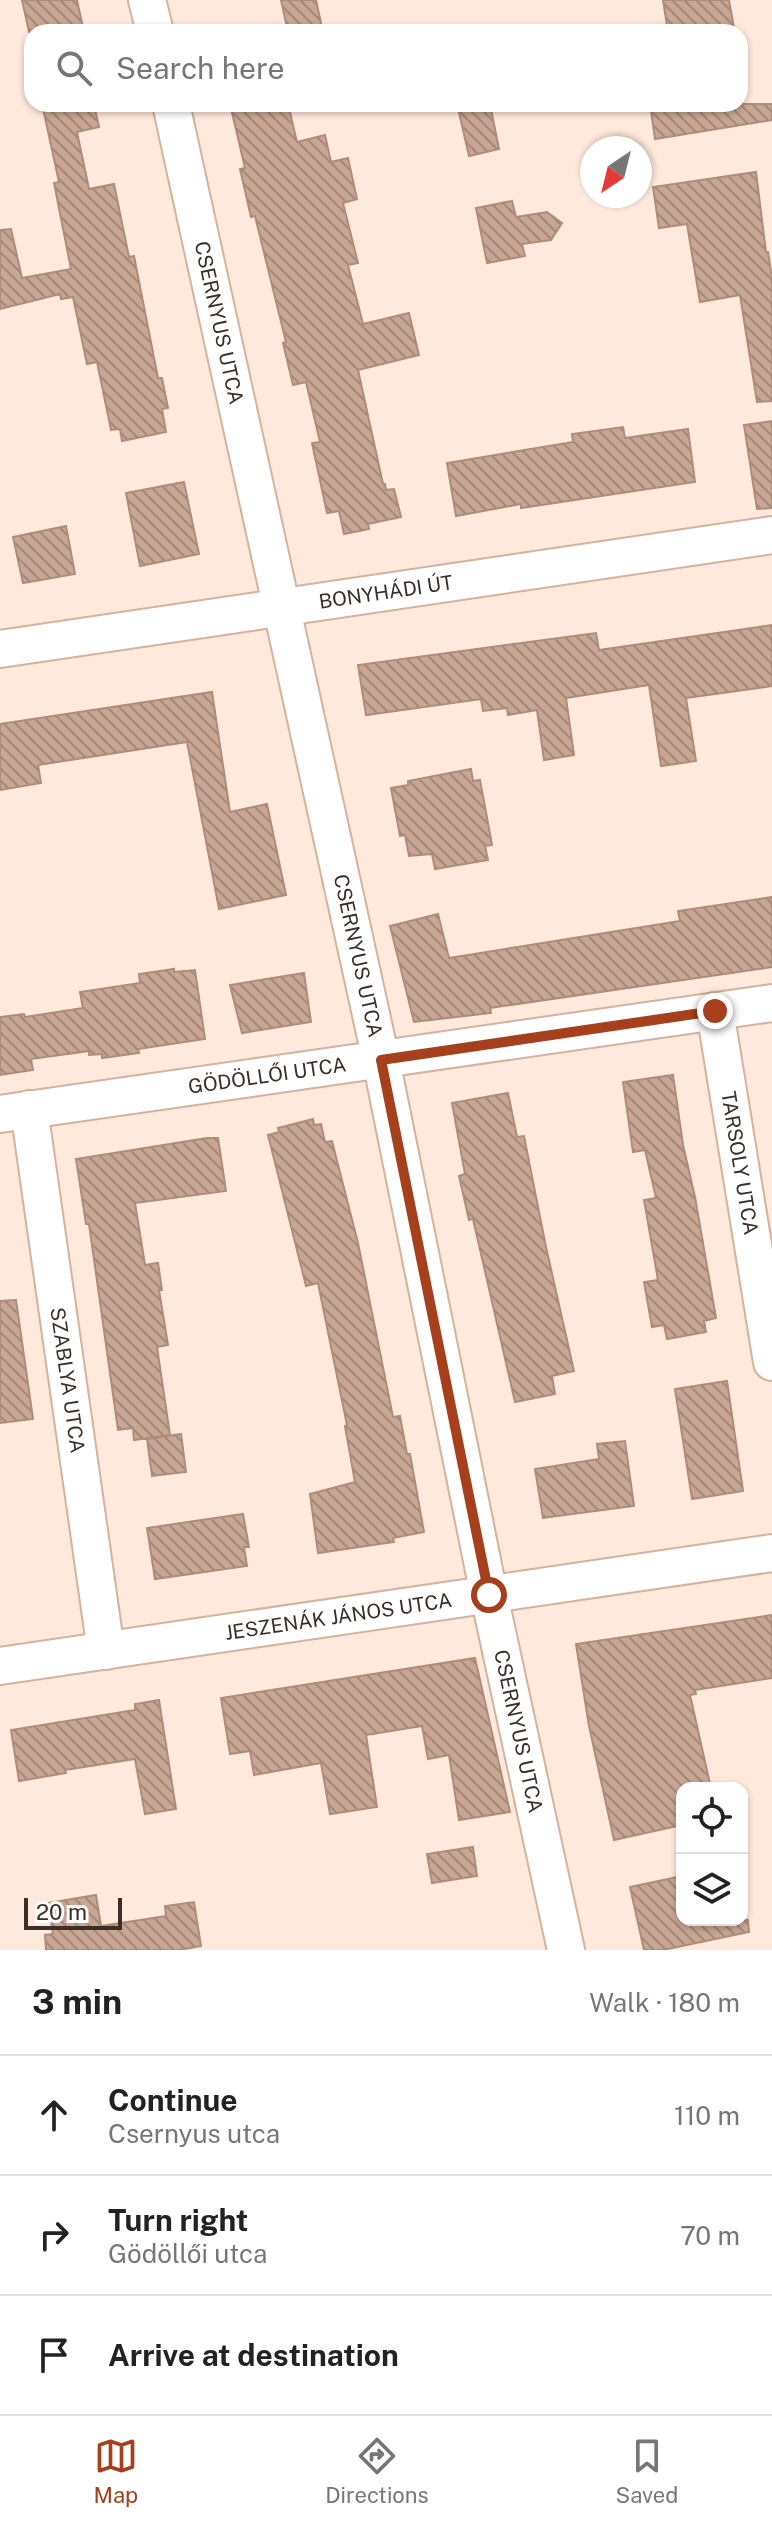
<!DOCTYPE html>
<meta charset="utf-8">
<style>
body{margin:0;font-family:"Public Sans",sans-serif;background:#f6f6f6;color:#222}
.controls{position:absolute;right:24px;bottom:24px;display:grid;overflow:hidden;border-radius:16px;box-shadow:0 2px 6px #0004}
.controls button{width:72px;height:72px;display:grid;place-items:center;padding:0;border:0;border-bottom:2px solid #e0e0e0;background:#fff;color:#222;font:40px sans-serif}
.compass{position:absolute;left:580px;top:136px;width:72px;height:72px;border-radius:50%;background:#fff;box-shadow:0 2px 6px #0004;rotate:215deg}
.scale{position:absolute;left:24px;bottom:20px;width:98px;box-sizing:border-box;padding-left:8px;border:4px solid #3b2e26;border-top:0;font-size:22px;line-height:28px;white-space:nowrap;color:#3b2e26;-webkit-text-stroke:6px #fbfbfb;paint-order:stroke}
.stop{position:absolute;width:24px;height:24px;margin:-18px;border:6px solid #a63f1c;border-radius:50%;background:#fff}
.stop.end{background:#a63f1c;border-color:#fff;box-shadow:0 2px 8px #0008}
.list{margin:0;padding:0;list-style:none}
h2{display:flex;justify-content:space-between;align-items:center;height:104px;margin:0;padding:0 32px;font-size:34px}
h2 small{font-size:26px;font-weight:400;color:#767676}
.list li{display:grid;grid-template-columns:52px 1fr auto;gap:24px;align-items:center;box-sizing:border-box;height:120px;padding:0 32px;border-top:2px solid #e0e0e0}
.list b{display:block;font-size:30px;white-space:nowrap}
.list p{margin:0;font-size:26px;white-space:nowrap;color:#767676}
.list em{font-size:26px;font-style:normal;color:#767676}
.icon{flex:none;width:44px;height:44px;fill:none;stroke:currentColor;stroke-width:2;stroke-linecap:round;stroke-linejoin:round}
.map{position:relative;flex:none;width:772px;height:1950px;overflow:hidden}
.search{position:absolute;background:#fff;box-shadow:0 2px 6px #0004;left:24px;right:24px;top:24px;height:88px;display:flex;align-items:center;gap:20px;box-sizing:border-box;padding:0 28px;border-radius:24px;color:#767676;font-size:30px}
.sheet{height:464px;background:#fff}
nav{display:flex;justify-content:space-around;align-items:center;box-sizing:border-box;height:112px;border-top:2px solid #e0e0e0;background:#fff;font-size:22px;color:#767676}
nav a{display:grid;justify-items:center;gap:4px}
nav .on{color:#a63f1c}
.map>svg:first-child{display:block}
.building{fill:url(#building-back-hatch);stroke:#ad8c7a;stroke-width:2}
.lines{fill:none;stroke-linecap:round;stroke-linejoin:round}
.street-casing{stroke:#d4b29f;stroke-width:40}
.street{stroke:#fff;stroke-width:36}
.route{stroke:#a63f1c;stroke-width:10}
.labels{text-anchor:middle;stroke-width:8;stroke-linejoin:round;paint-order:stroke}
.street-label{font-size:20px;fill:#3b2e26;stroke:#fbfbfb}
</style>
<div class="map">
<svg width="772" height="1950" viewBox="0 0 772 1950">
<defs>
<pattern id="building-back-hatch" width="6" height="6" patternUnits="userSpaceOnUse" patternTransform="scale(2)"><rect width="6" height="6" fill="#c8a694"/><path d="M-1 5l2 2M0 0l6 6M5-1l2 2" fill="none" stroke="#a48879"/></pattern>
</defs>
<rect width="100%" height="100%" fill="#ffe9dd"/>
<path class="building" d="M 22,0 L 77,0 L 84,32 L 29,32 Z
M 281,0 L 316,0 L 323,32 L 288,32 Z
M 663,0 L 729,0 L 734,28 L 712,32 L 668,32 Z
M 42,104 L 94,104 L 99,127 L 77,132 L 89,189 L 114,184 L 129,257 L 134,256 L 158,378 L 162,378 L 168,408 L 162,409 L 166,432 L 122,441 L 120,429 L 111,430 L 97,362 L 87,364 L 73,297 L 61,299 L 60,294 L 0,309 L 0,230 L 11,229 L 22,278 L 71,269 L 54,183 L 59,182 Z
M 230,104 L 288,104 L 297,142 L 325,135 L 331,162 L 348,158 L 357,199 L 343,203 L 358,263 L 348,265 L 363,324 L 409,313 L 419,355 L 358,370 L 383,484 L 385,484 L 386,490 L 394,489 L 401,517 L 368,524 L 369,529 L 344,534 L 339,511 L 327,513 L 312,443 L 320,442 L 306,382 L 293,385 L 283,343 L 286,342 L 255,216 L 251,217 L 240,169 L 245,168 Z
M 457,104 L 490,104 L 499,149 L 469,156 Z
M 650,104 L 772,104 L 772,120 L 655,139 Z
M 756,172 L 766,252 L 768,252 L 772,277 L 772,401 L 757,402 L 740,295 L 700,302 L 687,224 L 659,228 L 653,187 Z
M 512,201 L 516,217 L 547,212 L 562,223 L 551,240 L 522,244 L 525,256 L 487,263 L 476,208 Z
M 772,421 L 772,508 L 757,509 L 744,425 Z
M 623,427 L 625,438 L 688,429 L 695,482 L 521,508 L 521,504 L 456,516 L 447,463 L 573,442 L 572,434 Z
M 184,482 L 199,554 L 140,566 L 126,493 Z
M 66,526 L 75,574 L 23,583 L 13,537 Z
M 772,625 L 772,686 L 686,698 L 696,761 L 661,766 L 649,685 L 566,698 L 574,755 L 544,760 L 537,710 L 508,715 L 507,708 L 483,711 L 481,699 L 366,715 L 358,665 L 596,633 L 599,650 Z
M 212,692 L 230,812 L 267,804 L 286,895 L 219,909 L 187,742 L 38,765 L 41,783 L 0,790 L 0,724 Z
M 471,769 L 473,781 L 480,780 L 492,845 L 485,846 L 488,860 L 435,869 L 432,854 L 409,856 L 405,835 L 400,836 L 391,788 L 408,785 L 408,781 Z
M 772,897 L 772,967 L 490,1008 L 491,1013 L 414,1022 L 390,926 L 438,914 L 449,958 L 680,921 L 678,911 Z
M 174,969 L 174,972 L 195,970 L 205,1039 L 138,1049 L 139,1053 L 102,1058 L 102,1054 L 89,1055 L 89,1051 L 31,1059 L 33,1070 L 0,1075 L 0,1017 L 24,1014 L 25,1017 L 83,1008 L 80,992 L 140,983 L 139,974 Z
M 304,973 L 311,1022 L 242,1033 L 230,985 Z
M 673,1075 L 683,1145 L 695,1197 L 716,1318 L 704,1321 L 706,1332 L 667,1339 L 664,1325 L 652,1327 L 644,1282 L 658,1280 L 644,1200 L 656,1198 L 645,1150 L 633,1152 L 623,1082 Z
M 508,1093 L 517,1137 L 524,1136 L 546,1247 L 574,1371 L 552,1376 L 555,1394 L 515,1402 L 473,1219 L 469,1220 L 459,1176 L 465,1174 L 452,1103 Z
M 313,1119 L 314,1125 L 321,1124 L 325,1142 L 332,1141 L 358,1243 L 393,1417 L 400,1416 L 407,1454 L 410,1454 L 424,1532 L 393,1538 L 394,1542 L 318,1553 L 310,1494 L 355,1482 L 345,1426 L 347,1425 L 318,1283 L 306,1286 L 268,1135 L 279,1132 L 278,1128 Z
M 207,1138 L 218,1138 L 226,1191 L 135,1203 L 145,1265 L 158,1263 L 162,1290 L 159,1290 L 168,1345 L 157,1347 L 170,1435 L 134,1440 L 133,1428 L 118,1430 L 89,1224 L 86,1224 L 76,1159 Z
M 16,1300 L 33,1419 L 0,1423 L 0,1301 Z
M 727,1381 L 743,1491 L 692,1499 L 675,1389 Z
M 181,1434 L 186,1472 L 152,1476 L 147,1439 Z
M 625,1441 L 634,1506 L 543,1518 L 535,1469 L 599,1459 L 597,1444 Z
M 243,1514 L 249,1547 L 244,1547 L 247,1566 L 155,1579 L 147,1528 Z
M 772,1615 L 772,1678 L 695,1690 L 696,1694 L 690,1695 L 711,1788 L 682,1788 L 682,1825 L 614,1840 L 589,1726 L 576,1644 Z
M 475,1658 L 510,1812 L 459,1820 L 449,1755 L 428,1759 L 422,1726 L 366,1735 L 377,1807 L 330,1814 L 321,1763 L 254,1775 L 250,1751 L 230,1754 L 221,1698 Z
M 159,1700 L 176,1809 L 145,1814 L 135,1759 L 65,1770 L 66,1773 L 19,1781 L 11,1730 L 135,1710 L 135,1704 Z
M 473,1847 L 477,1876 L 432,1883 L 427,1854 Z
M 682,1876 L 682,1920 L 748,1920 L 749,1932 L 663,1950 L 644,1950 L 630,1887 Z
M 96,1895 L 101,1926 L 166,1916 L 165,1906 L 194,1902 L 201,1946 L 179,1950 L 46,1950 L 45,1935 L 53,1934 L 48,1903 Z"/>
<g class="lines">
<g class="street-casing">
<g id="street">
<path d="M 147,0 L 155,32"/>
<path id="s1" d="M 171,104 L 381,1060 L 489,1595 L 566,1950"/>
<path id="s2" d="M 0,649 L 772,535"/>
<path id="s3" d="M 715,1011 L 772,1362"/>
<path id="s4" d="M 29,1109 L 106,1651"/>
<path id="s5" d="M 0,1114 L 772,1003"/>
<path id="s6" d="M 0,1666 L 772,1553"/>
</g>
</g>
<use href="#street" class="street"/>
</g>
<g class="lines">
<path class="route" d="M 489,1595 L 381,1060 L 715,1011"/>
</g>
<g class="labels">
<g class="street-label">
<text dy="7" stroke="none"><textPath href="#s1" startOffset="224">CSERNYUS UTCA</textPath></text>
<text dy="7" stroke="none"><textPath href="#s2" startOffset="390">BONYHÁDI ÚT</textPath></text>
<text dy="7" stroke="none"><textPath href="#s1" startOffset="872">CSERNYUS UTCA</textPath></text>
<text dy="7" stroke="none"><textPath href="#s5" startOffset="270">GÖDÖLLŐI UTCA</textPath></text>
<text dy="7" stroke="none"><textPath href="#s3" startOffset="154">TARSOLY UTCA</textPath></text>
<text dy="7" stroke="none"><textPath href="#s4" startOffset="274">SZABLYA UTCA</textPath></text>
<text dy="7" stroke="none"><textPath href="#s6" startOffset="342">JESZENÁK JÁNOS UTCA</textPath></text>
<text dy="7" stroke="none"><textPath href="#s1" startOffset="1664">CSERNYUS UTCA</textPath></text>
</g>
</g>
</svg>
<div class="controls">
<button><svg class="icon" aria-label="locate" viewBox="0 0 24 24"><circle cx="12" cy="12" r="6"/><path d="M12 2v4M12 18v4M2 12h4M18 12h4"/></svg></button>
<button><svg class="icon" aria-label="layers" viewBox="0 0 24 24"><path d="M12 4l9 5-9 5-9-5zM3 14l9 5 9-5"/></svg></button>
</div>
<svg class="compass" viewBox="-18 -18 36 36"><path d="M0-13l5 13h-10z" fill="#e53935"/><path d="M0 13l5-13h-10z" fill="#767676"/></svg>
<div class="scale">20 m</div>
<div class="stop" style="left:489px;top:1595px"></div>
<div class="stop end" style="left:715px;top:1011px"></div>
<div class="search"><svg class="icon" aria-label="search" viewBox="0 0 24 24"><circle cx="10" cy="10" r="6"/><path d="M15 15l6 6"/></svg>Search here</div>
</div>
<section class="sheet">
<h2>3 min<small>Walk · 180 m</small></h2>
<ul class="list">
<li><svg class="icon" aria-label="ahead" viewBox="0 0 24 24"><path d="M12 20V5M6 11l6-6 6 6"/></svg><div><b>Continue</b><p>Csernyus utca</p></div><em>110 m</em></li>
<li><svg class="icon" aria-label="right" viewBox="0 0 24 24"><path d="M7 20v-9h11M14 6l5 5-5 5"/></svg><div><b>Turn right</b><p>Gödöllői utca</p></div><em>70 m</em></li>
<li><svg class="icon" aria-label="arrive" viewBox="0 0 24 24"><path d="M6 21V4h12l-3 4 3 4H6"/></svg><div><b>Arrive at destination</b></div></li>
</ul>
</section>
<nav>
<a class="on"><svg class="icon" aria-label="map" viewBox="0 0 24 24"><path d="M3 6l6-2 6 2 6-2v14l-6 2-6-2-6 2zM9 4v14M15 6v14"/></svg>Map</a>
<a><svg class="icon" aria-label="directions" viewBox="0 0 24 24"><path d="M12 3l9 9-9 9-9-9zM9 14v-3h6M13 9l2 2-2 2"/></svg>Directions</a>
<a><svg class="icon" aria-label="saved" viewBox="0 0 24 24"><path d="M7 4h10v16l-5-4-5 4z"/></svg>Saved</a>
</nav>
